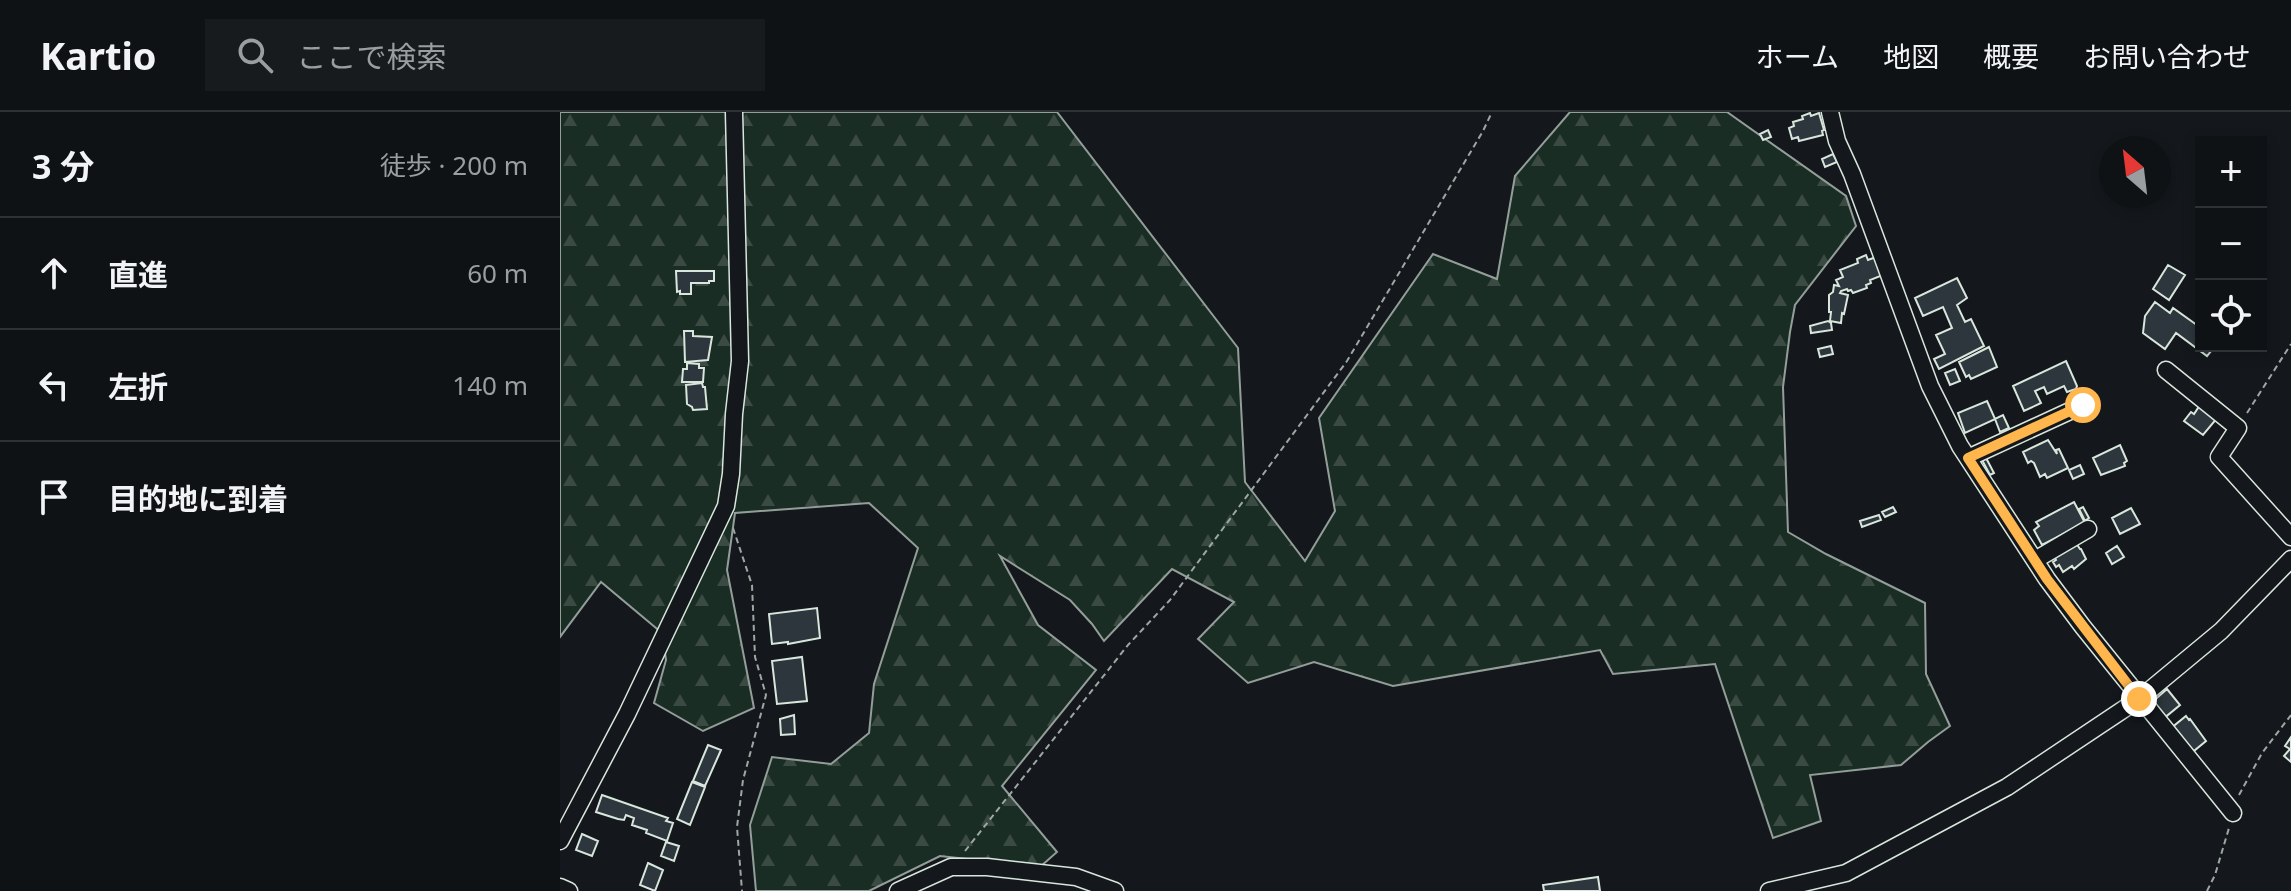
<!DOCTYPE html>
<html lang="ja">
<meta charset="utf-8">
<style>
body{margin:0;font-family:"Noto Sans","Noto Sans JP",sans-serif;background:#181b1e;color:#f1f3f6}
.controls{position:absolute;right:24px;top:24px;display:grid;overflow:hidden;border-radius:0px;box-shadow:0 4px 12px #0003}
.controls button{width:72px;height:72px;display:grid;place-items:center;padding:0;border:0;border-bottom:2px solid #2f3234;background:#0f1215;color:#f1f3f6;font:40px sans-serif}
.compass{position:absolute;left:1539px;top:24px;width:72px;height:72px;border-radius:50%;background:#0f1215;box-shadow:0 4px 12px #0003;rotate:332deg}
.stop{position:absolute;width:24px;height:24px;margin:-18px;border:6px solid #ffb74d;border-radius:50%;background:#fff}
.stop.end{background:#ffb74d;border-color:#fff;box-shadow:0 2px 8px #0008}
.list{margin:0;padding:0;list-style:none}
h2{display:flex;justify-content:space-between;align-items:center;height:104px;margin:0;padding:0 32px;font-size:34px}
h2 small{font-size:26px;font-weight:400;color:#9b9ea0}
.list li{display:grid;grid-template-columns:52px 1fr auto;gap:24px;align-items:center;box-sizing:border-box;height:112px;padding:0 32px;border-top:2px solid #2f3234}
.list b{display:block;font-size:30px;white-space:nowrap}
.list em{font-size:26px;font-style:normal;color:#9b9ea0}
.icon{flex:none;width:44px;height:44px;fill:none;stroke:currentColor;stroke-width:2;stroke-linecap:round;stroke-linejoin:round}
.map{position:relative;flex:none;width:1731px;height:779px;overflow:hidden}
header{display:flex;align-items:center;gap:48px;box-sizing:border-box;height:112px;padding:0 40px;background:#0f1215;border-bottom:2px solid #2f3234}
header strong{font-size:38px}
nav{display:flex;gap:44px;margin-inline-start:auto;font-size:28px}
.search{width:560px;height:72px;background:#181b1e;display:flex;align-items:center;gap:20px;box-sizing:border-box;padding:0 28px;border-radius:0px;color:#9b9ea0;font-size:30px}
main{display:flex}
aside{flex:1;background:#0f1215}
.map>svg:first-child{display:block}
.forest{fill:url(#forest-firs);stroke:#939e99;stroke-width:2}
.building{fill:#2c363c;stroke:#d8e6dc;stroke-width:2}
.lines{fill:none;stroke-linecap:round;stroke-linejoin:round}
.minor-casing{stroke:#d8e6dc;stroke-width:19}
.path{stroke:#9da8a2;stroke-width:2;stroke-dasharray:6 4;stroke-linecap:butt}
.minor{stroke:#14181c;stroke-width:16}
.route{stroke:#ffb74d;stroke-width:10}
</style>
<header>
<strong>Kartio</strong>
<div class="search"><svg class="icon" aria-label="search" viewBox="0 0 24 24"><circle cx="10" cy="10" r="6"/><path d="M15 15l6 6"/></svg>ここで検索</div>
<nav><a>ホーム</a><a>地図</a><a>概要</a><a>お問い合わせ</a></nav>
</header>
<main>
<aside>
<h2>3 分<small>徒歩 · 200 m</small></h2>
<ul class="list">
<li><svg class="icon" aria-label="ahead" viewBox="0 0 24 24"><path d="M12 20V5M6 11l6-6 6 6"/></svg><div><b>直進</b></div><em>60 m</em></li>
<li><svg class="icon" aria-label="left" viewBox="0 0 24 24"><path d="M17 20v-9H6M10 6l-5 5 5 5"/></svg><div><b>左折</b></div><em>140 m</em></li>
<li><svg class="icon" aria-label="arrive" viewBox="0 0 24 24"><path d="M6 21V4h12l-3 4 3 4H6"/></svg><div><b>目的地に到着</b></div></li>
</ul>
</aside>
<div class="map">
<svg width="1731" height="779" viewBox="0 0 1731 779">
<defs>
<pattern id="forest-firs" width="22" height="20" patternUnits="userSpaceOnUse" patternTransform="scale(2)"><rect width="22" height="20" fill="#1a2d24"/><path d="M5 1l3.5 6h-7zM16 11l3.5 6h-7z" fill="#3b4b43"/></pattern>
</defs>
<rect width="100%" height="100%" fill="#14181c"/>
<path class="forest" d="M 0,0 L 497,0 L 678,236 L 685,370 L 745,449 L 775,399 L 759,306 L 873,142 L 937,167 L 955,64 L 1010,0 L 1167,0 L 1286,84 L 1296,114 L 1235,193 L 1230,220 L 1223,275 L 1228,420 L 1266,442 L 1365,491 L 1366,562 L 1390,614 L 1368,630 L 1341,653 L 1250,663 L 1261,709 L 1213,726 L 1155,552 L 1053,562 L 1040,538 L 833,574 L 754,550 L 688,571 L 638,527 L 674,490 L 612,457 L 544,529 L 532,512 L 510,488 L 440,444 L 478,513 L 536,558 L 442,674 L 497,740 L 480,755 L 380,744 L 309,779 L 196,779 L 190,713 L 212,645 L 271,652 L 309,621 L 314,572 L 358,436 L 309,391 L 175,401 L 167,458 L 194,596 L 143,619 L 94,591 L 106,548 L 102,521 L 41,470 L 0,525 Z"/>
<path class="building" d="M 1250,1 L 1251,4 L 1259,1 L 1264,18 L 1262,19 L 1263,23 L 1239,29 L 1238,25 L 1232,27 L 1229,16 L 1234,14 L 1233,10 L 1243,7 L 1242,4 Z
M 1208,18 L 1211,25 L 1203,28 L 1200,22 Z
M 1273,42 L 1277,50 L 1265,55 L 1262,47 Z
M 1306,143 L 1308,148 L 1316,145 L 1323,163 L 1310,168 L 1311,171 L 1306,173 L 1307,176 L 1293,181 L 1291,178 L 1288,179 L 1287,177 L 1281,179 L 1280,181 L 1288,183 L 1284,202 L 1282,201 L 1281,211 L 1270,209 L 1271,200 L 1269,200 L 1269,183 L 1273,180 L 1274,173 L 1279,174 L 1276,168 L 1283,165 L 1280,158 L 1298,151 L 1297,147 Z
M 1608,153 L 1625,163 L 1609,188 L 1593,177 Z
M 116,159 L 154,159 L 154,169 L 149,169 L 149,171 L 131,171 L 131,182 L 120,182 L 120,179 L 117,180 Z
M 1397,166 L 1407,186 L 1397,193 L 1405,210 L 1411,207 L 1424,234 L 1379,257 L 1374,247 L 1385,242 L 1376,223 L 1392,216 L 1383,195 L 1363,204 L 1355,186 Z
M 1595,190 L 1610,201 L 1613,196 L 1641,216 L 1641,234 L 1655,234 L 1647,244 L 1616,221 L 1605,237 L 1583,221 L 1585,204 Z
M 1268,209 L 1271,211 L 1272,218 L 1251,221 L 1250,214 Z
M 124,219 L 133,219 L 133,224 L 152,225 L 148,248 L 125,250 Z
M 1271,234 L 1273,242 L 1260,245 L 1258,237 Z
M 1429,235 L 1437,255 L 1411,267 L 1409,263 L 1406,265 L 1399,250 Z
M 1506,249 L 1517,274 L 1516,277 L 1507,280 L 1504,274 L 1487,282 L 1484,275 L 1475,279 L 1481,291 L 1464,299 L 1453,274 Z
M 127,251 L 139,252 L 139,256 L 144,256 L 143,270 L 122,270 L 123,257 L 127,257 Z
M 1395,257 L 1400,269 L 1390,273 L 1385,261 Z
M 142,271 L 143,275 L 145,275 L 147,297 L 133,298 L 132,295 L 127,292 L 126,273 Z
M 1427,289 L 1435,307 L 1443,303 L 1449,316 L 1440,320 L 1435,307 L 1405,321 L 1398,301 Z
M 1640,293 L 1658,305 L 1643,323 L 1624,309 L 1631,300 L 1634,302 Z
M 1488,328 L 1497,342 L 1496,338 L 1499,337 L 1508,356 L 1487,366 L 1485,362 L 1480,365 L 1474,351 L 1471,349 L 1468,351 L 1463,340 Z
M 1560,333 L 1567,349 L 1564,351 L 1565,354 L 1541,363 L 1533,346 Z
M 1425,344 L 1434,361 L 1430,363 L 1421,346 Z
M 1520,353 L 1524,362 L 1513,367 L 1509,358 Z
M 1514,390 L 1525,411 L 1482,433 L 1474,418 L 1479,414 L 1476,410 Z
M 1333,395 L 1336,400 L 1325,405 L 1322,400 Z
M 1523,395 L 1529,406 L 1525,409 L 1519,397 Z
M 1571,396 L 1580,412 L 1560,422 L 1552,406 Z
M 1319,403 L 1321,408 L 1302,415 L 1300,409 Z
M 1516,431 L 1520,437 L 1521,437 L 1526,447 L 1514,457 L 1512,454 L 1503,460 L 1499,453 L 1496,455 L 1493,450 L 1496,448 L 1493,443 Z
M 1557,434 L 1564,445 L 1552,452 L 1546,441 Z
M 257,496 L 260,526 L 228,532 L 228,530 L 212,532 L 209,502 Z
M 242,545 L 247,589 L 217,592 L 212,549 Z
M 1607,577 L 1620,593 L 1603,607 L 1590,592 Z
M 234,603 L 235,622 L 221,623 L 220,607 Z
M 1626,604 L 1629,608 L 1630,607 L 1646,629 L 1629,643 L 1610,617 Z
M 1731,625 L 1731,650 L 1724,644 L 1730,637 L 1725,634 Z
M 148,633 L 161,638 L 145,674 L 133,669 Z
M 132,670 L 145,675 L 130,713 L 117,707 Z
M 42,683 L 108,706 L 106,709 L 113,711 L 107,729 L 86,721 L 87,718 L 72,713 L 74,706 L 66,703 L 64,708 L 58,707 L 36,700 Z
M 22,722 L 38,729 L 32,744 L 16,738 Z
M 106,730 L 119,734 L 114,749 L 101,744 Z
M 88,751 L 103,758 L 95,779 L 80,773 Z
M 1038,765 L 1040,779 L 984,779 L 983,773 Z"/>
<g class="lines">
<g class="minor-casing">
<path id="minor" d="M 1270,0 L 1277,29 L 1292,62 L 1370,274 L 1400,334 L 1487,467 L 1523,515 L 1673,701
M 1606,258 L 1678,316 L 1659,345 L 1731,425
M 1408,346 L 1523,293
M 1475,448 L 1528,417
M 0,729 L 67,602 L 166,394 L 171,362 L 174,302 L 180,249 L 174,0
M 0,775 L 9,779
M 338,779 L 391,755 L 427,755 L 516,765 L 555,779
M 1209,779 L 1286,761 L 1447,675 L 1579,587 L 1661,519 L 1731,447"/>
</g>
<path class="path" d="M 1687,301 L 1731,232
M 173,416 L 192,473 L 195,545 L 206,583 L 183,668 L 177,715 L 182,779
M 1679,683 L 1702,641 L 1731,603
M 405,739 L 568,533 L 610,488 L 787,249 L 923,19 L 932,0
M 1647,779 L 1655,763 L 1669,716"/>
<use href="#minor" class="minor"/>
</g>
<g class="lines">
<path class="route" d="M 1523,293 L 1408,346 L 1487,467 L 1579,587"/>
</g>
</svg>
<div class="controls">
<button>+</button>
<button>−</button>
<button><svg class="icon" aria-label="locate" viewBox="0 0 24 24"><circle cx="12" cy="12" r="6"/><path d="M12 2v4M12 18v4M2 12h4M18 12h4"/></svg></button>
</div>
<svg class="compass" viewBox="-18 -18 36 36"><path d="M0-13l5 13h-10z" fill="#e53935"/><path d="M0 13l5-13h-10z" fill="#9b9ea0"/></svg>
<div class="stop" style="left:1523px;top:293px"></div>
<div class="stop end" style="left:1579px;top:587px"></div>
</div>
</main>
